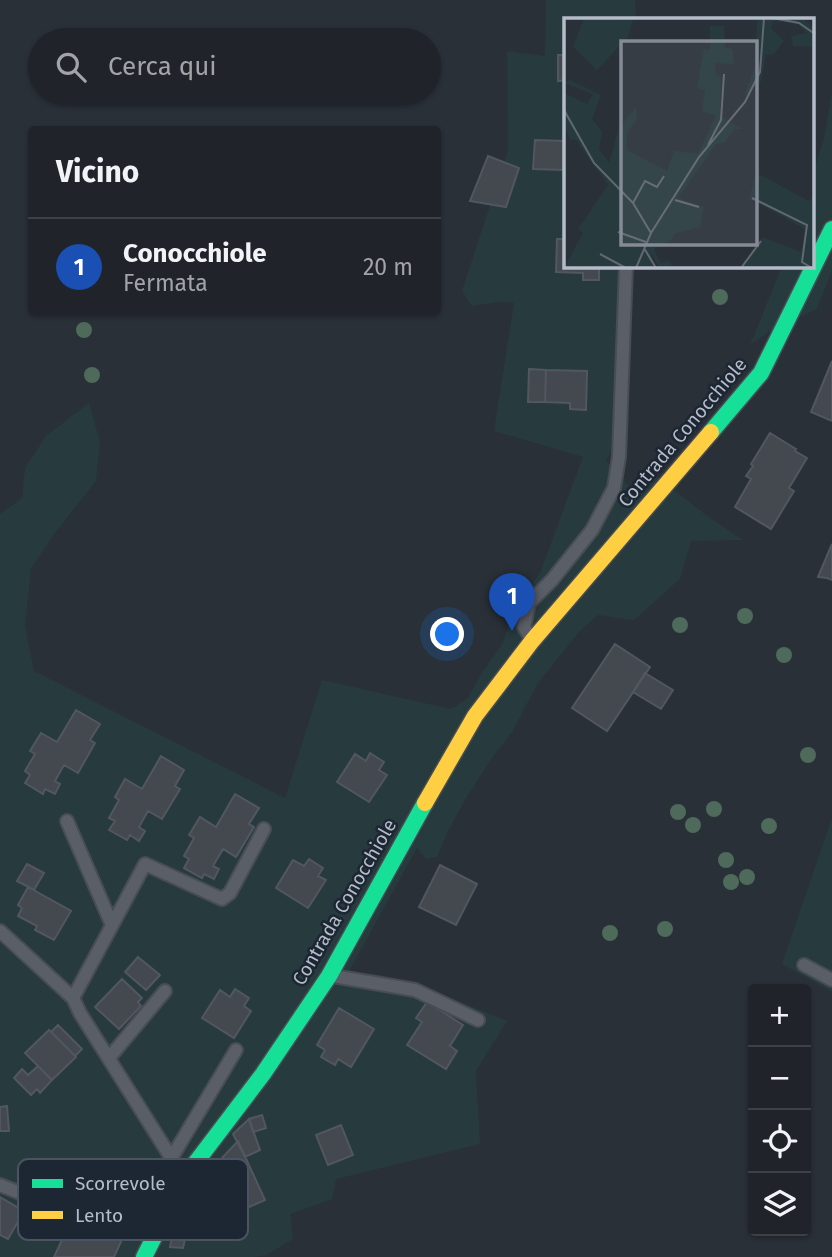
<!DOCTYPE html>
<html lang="it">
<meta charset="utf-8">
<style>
body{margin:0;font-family:"Fira Sans",sans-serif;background:#282c32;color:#f1f3f6}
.controls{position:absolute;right:21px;bottom:21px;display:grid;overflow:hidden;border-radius:7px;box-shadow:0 2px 5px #0004}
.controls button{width:63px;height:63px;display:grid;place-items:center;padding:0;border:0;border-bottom:2px solid #3d4147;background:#20242a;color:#f1f3f6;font:35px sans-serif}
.you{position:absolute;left:448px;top:635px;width:24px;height:24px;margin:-18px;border:5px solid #fff;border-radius:50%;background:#1a73e8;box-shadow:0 0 0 10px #1a73e833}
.badge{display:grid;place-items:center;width:46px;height:46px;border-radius:50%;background:#1a73e8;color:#fff;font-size:23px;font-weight:700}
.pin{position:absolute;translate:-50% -58px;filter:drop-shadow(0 2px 4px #0008)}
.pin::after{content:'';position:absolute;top:37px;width:24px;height:21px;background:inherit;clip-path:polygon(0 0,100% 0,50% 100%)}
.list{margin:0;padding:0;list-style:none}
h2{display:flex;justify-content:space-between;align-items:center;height:91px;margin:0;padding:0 28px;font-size:30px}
h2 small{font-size:23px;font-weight:400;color:#a2a4a8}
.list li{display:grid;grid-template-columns:46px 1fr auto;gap:21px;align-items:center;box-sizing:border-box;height:98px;padding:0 28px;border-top:2px solid #3d4147}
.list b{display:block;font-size:26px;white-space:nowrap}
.list p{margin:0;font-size:23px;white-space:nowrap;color:#a2a4a8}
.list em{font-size:23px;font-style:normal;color:#a2a4a8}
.icon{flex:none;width:38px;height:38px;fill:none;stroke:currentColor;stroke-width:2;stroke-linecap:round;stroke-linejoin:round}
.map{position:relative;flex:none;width:832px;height:1257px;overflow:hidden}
.search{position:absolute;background:#20242a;box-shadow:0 2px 5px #0004;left:28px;top:28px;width:413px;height:77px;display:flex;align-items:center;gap:18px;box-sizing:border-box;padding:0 24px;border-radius:38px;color:#a2a4a8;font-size:26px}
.panel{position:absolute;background:#20242a;box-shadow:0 2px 5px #0004;left:28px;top:126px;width:413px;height:189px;border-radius:7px}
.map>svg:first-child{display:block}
.green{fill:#273a3e}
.building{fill:#444950;stroke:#52575f;stroke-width:2}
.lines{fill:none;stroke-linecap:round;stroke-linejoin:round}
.lane-casing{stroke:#484c53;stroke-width:16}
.fast-casing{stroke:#484c53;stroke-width:19}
.slow-casing{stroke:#484c53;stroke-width:19}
.lane{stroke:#5a5e66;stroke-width:12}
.fast{stroke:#16e098;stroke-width:16}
.slow{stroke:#ffcf43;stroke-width:16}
.tree{fill:#4e6a5a}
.labels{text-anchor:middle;stroke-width:5;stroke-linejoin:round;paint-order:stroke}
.street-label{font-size:19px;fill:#b4bcc9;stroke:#1d2633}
.inset-road{fill:none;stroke:#616872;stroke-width:2}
.view{fill:#848b96;fill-opacity:0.15;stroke:#848b96;stroke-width:3.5}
.inset-edge{fill:none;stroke:#b4bcc9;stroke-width:3.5}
.key{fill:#1d2633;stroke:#4a5360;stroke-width:2}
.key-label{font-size:19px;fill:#b4bcc9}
</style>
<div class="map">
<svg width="832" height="1257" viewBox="0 0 832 1257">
<rect width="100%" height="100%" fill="#2a3038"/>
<path class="green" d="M 546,0 L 635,0 L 636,19 L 566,19 L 566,266 L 621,266 L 614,448 L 606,460 L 637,495 L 655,475 L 706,515 L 743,540 L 691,541 L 680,579 L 634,620 L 598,615 L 579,632 L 538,683 L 512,732 L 492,758 L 465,800 L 448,831 L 437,857 L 426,859 L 417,848 L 348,973 L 376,974 L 418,984 L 507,1021 L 476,1071 L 480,1144 L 336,1179 L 332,1199 L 290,1214 L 293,1239 L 267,1255 L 254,1257 L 0,1257 L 0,514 L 22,498 L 25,468 L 46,436 L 89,403 L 100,442 L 96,481 L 55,533 L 31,568 L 25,626 L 34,671 L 285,798 L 322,680 L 451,709 L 468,698 L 483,671 L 502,645 L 514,607 L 540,573 L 583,457 L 494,431 L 514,303 L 498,302 L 472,306 L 462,291 L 508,150 L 507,51 L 545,56 Z
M 832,93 L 832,271 L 817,309 L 770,331 L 750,345 L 782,266 L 813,266 L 813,173 L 824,138 Z
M 832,818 L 832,992 L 782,964 Z"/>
<path class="building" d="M 565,47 L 566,80 L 558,81 L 558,55 L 565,55 Z
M 535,140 L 566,141 L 566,170 L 533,169 Z
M 488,156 L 519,168 L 506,207 L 470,201 Z
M 557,239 L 566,239 L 566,266 L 599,266 L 599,280 L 583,280 L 583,273 L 556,272 Z
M 832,361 L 832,421 L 811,412 Z
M 529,369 L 546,370 L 545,402 L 528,402 Z
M 546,370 L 587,371 L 586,410 L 570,409 L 570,403 L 545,402 Z
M 770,433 L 796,449 L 795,451 L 807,458 L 789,488 L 794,491 L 771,529 L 735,507 L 751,479 L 746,476 L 753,466 L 751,464 Z
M 832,544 L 832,580 L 827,578 L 818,577 Z
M 615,644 L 650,667 L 607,731 L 572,708 Z
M 645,673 L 673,690 L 661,709 L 633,692 Z
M 76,710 L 100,724 L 90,740 L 95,743 L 78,773 L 64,765 L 55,781 L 60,784 L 55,794 L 45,789 L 43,794 L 25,783 L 30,775 L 25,771 L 35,754 L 30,751 L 41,733 L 57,742 Z
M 370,753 L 384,762 L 379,770 L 387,775 L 369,802 L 337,782 L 355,754 L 366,761 Z
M 161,756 L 184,770 L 175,786 L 180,789 L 162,819 L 148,811 L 139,827 L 145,831 L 139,841 L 130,835 L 127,840 L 109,830 L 115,821 L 109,818 L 119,800 L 115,797 L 125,779 L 142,789 Z
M 235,794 L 259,808 L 249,824 L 254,827 L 236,857 L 223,849 L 213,866 L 219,869 L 214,879 L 204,874 L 202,878 L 184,868 L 189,859 L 184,856 L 194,838 L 189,835 L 200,817 L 216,827 Z
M 309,859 L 323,868 L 318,876 L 326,880 L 308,908 L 276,888 L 293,860 L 304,866 Z
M 27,864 L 44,873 L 34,890 L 17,881 Z
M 440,865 L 477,884 L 456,925 L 419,907 Z
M 28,887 L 71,911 L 54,940 L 35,930 L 37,926 L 18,916 L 22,908 L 18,905 Z
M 138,957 L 160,975 L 146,990 L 125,972 Z
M 122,979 L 142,998 L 138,1002 L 141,1006 L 119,1029 L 95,1007 Z
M 235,989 L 249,998 L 244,1006 L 251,1011 L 234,1038 L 202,1018 L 220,990 L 230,997 Z
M 427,1002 L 463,1025 L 450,1046 L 457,1051 L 446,1069 L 407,1045 L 422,1022 L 416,1018 Z
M 339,1008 L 374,1029 L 351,1067 L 338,1059 L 335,1065 L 321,1057 L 325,1050 L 317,1045 Z
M 58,1025 L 82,1049 L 75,1056 L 51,1032 Z
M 49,1030 L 76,1057 L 52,1080 L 25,1053 Z
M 38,1066 L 52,1080 L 40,1093 L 37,1089 L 31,1095 L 14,1078 L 22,1069 L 28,1075 Z
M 7,1106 L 9,1131 L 0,1131 L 0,1107 Z
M 262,1115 L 266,1128 L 253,1132 L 249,1119 Z
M 249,1119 L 260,1150 L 245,1157 L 233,1134 Z
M 341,1125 L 353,1155 L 328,1165 L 316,1135 Z
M 238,1141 L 265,1200 L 231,1215 L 204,1177 Z
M 0,1197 L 24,1211 L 8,1239 L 0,1235 Z
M 180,1211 L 194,1215 L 187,1230 L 183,1248 L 170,1247 L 175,1222 Z
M 75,1212 L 124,1235 L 114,1257 L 54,1257 Z"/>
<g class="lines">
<g class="lane-casing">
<path id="lane" d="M 530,637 L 524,627 L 529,603 L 552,580 L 592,530 L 614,488 L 619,457 L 626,266
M 67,821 L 112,925
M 0,931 L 73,998
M 804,965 L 832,980
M 333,976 L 415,990 L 478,1020
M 109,1058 L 165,991
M 172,1157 L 236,1050
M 182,1175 L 80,1013 L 73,998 L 145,864 L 222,899 L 230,893 L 264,829
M 0,1185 L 40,1201 L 67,1202 L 97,1207 L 153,1235"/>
</g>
<g class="fast-casing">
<path id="fast" d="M 711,432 L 761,373 L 832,229
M 144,1257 L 184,1178 L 263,1074 L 329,976 L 425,803"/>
</g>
<g class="slow-casing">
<path id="slow" d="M 425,803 L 475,716 L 532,641 L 711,432"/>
</g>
<use href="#lane" class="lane"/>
<use href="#fast" class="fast"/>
<use href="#slow" class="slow"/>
</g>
<g class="tree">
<circle cx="720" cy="297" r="8"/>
<circle cx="84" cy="330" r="8"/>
<circle cx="92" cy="375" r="8"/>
<circle cx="745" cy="616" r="8"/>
<circle cx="680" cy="625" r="8"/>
<circle cx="784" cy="655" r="8"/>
<circle cx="808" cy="755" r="8"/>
<circle cx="714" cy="809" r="8"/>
<circle cx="678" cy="812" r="8"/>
<circle cx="693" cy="825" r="8"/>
<circle cx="769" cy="826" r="8"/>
<circle cx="726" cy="860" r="8"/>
<circle cx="747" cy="877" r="8"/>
<circle cx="731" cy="882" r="8"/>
<circle cx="665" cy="929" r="8"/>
<circle cx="610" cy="933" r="8"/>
</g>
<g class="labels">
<g class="street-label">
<text transform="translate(682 432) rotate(-50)" y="7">Contrada Conocchiole</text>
<text transform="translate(344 902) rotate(-60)" y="7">Contrada Conocchiole</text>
</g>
</g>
<g transform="translate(564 18)">
<rect width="250" height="250" fill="#2a3038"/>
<path d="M 20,0 L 69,2 L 64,19 L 33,52 L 9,29 ZM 193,0 L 239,1 L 250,10 L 250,29 L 229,28 L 227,18 L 243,15 L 234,6 L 209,3 L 207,10 L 220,23 L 210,36 L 202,37 L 197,63 L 180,79 L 192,45 ZM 146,8 L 160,8 L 161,30 L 168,31 L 170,46 L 151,45 L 152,57 L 157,58 L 156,98 L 178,111 L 170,111 L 161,124 L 152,126 L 114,180 L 140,189 L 136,209 L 112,215 L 105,224 L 93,228 L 90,232 L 97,245 L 104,242 L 108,247 L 103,250 L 95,250 L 87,235 L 91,250 L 0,250 L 19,215 L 14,211 L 44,167 L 12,122 L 6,121 L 0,107 L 0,75 L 23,86 L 29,76 L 0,65 L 6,62 L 37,77 L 28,101 L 38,114 L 35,131 L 45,145 L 55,110 L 72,89 L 73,101 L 63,115 L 63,132 L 103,153 L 110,133 L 134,136 L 152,98 L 138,93 L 141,72 L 133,70 L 140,31 L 146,32 ZM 193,155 L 245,183 L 250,176 L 250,250 L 176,250 L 198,219 L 237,234 L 241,211 L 185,180 Z" fill="#273a3e"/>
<path class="inset-road" d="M 209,0 L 235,5 L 251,16M 0,92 L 30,145 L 69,185M 144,127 L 157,102 L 160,56M 188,180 L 243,207 L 238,244 L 248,250M 111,182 L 135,189M 54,214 L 82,224M 87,215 L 69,185 L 81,163 L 93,169 L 100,158M 80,230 L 92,250M 36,236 L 62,250M 72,250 L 87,215 L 135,139 L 181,84 L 196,54 L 200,0M 177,250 L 197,223"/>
<path class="view" d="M 57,23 L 193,23 L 193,227 L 57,227 Z"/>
<rect width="250" height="250" class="inset-edge"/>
</g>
<rect x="18" y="1159" width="230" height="81" rx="10" class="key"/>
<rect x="32" y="1179" width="31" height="9" fill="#16e098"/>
<rect x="32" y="1211" width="31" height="8" fill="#ffcf43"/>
<g class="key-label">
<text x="75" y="1190">Scorrevole</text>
<text x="75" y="1222">Lento</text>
</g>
</svg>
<div class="controls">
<button>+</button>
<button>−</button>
<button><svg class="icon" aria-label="locate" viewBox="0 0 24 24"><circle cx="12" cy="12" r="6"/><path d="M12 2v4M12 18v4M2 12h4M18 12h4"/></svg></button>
<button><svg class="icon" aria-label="layers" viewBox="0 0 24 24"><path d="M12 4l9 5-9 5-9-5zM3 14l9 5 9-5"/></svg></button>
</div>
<div class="you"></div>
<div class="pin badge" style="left:512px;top:631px;background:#1a4fb4">1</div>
<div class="search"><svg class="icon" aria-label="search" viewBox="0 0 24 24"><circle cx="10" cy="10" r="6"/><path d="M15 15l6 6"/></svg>Cerca qui</div>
<section class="panel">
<h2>Vicino<small></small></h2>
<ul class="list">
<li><span class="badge" style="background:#1a4fb4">1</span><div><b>Conocchiole</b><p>Fermata</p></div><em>20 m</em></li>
</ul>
</section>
</div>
